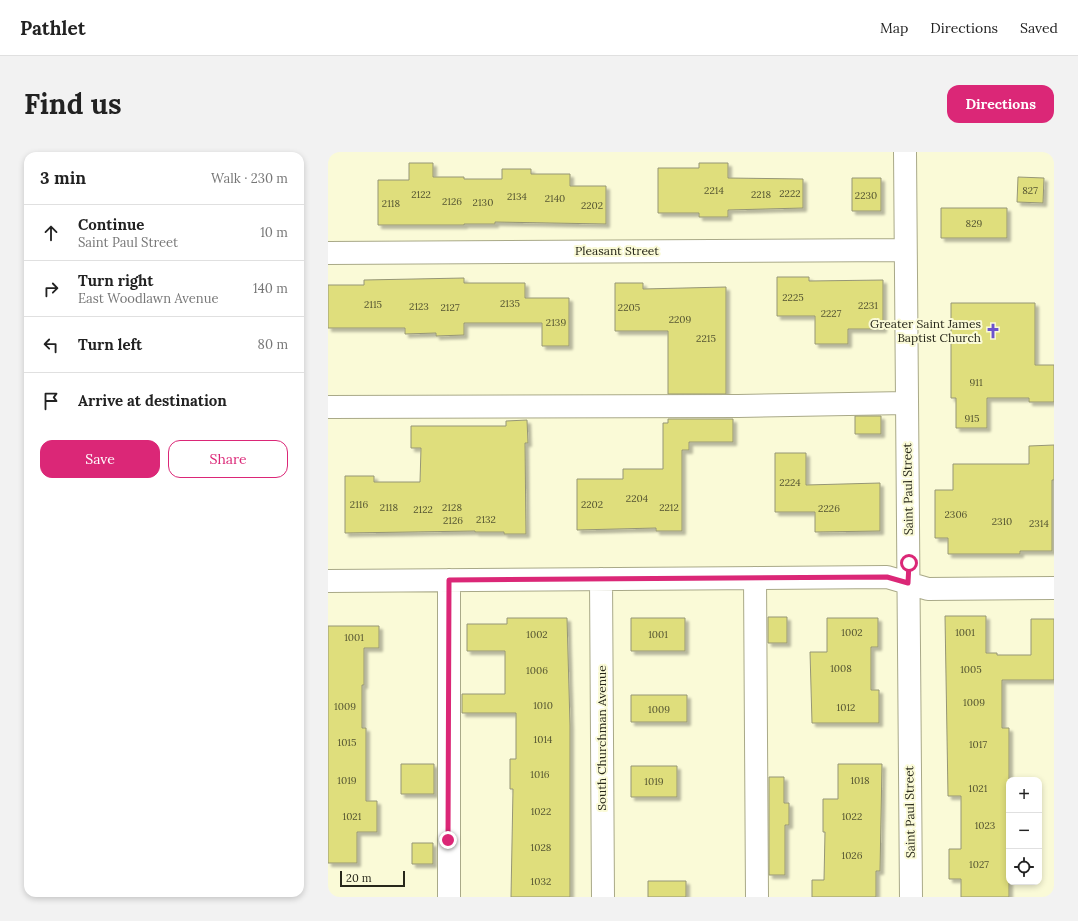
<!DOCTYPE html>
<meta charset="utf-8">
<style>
body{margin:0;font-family:Lora,serif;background:#f2f2f2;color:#222}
.controls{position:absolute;right:12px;bottom:12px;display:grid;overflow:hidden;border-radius:8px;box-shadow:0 2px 6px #0003}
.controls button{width:36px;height:36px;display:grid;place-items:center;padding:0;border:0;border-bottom:1px solid #e0e0e0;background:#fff;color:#222;font:20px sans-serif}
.scale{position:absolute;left:12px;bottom:10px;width:65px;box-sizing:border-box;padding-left:4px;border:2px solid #27271a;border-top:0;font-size:11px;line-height:14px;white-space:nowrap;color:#27271a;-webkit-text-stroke:3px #fafad7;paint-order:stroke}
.stop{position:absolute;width:12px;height:12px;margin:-9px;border:3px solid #db2777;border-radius:50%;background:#fff}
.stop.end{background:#db2777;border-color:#fff;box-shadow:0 1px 4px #0008}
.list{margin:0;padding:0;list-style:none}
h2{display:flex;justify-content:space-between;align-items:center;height:52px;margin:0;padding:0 16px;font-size:17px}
h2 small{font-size:13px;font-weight:400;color:#767676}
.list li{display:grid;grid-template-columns:26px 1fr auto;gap:12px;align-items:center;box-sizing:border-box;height:56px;padding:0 16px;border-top:1px solid #e0e0e0}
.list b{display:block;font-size:15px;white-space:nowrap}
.list p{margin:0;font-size:13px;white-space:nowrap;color:#767676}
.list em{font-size:13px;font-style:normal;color:#767676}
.actions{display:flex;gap:8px;padding:12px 16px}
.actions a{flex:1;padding:9px 0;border:1px solid #db2777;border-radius:12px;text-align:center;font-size:14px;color:#db2777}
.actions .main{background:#db2777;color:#fff}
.icon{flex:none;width:22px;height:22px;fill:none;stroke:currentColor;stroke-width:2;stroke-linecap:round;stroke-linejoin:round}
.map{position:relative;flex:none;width:726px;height:745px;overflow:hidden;border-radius:12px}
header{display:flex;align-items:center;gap:24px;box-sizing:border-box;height:56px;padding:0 20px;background:#fff;border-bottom:1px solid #e0e0e0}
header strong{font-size:19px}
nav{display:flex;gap:22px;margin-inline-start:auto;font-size:14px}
.intro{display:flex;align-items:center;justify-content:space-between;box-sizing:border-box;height:96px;padding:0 24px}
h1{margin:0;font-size:28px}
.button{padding:10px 18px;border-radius:12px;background:#db2777;color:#fff;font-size:14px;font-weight:700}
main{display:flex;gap:24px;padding:0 24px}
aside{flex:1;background:#fff;border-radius:12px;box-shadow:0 2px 6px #0003}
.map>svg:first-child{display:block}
.building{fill:#dfde7c;stroke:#969676;filter:url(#shadow)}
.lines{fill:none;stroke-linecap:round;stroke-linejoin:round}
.minor-casing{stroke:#a9a988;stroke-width:24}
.minor{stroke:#fff;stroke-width:22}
.route{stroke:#db2777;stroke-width:5}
.labels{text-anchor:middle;stroke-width:4;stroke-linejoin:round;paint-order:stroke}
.number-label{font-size:10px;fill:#555532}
.street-label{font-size:12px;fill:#27271a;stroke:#fafad7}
.poi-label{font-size:12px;fill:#27271a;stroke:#fafad7;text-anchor:end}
</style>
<header>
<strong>Pathlet</strong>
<nav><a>Map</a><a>Directions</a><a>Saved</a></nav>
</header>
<div class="intro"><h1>Find us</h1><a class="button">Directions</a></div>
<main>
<aside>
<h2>3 min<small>Walk · 230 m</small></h2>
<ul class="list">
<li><svg class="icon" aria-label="ahead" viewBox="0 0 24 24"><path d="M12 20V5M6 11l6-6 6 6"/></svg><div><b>Continue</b><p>Saint Paul Street</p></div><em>10 m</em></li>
<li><svg class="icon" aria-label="right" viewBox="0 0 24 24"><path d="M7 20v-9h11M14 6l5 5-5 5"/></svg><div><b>Turn right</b><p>East Woodlawn Avenue</p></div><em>140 m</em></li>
<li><svg class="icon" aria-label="left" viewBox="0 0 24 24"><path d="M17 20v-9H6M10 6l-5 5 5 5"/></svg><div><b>Turn left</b></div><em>80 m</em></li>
<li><svg class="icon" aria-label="arrive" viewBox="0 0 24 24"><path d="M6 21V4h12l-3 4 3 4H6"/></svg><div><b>Arrive at destination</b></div></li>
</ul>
<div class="actions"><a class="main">Save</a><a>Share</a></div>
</aside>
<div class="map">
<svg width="726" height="745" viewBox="0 0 726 745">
<defs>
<filter id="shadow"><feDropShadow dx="3.5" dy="3.5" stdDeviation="1" flood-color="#0004"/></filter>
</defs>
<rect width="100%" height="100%" fill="#fafad7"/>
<path class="building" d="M 81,11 L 105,11 L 105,25 L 136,25 L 136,27 L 174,27 L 174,17 L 203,17 L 203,22 L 242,22 L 242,34 L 278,34 L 278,72 L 167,70 L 167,72 L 136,72 L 136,73 L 50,73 L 50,28 L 81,28 Z
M 371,11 L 400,11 L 400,26 L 475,27 L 475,56 L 400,58 L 400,65 L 371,65 L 371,61 L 330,61 L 330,16 L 371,16 Z
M 690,25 L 716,26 L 715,51 L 689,50 Z
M 524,26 L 553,26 L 553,59 L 524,59 Z
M 613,56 L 679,56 L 679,86 L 613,86 Z
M 449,125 L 481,125 L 481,129 L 555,128 L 555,177 L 520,177 L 520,192 L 487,192 L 487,164 L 449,164 Z
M 136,126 L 136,131 L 197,131 L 197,146 L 241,146 L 241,194 L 214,194 L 214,171 L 136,171 L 136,183 L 108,184 L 108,181 L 77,182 L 77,176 L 0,176 L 0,133 L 36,133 L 36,128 Z
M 287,131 L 315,131 L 315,137 L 398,135 L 398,242 L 340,242 L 340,179 L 287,179 Z
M 623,151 L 707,151 L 707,213 L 726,213 L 726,250 L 701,250 L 701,246 L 659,246 L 659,276 L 628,276 L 628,246 L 623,246 Z
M 527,264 L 553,264 L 553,282 L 527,282 Z
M 340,267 L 405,267 L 405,290 L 361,290 L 361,298 L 354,298 L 354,379 L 328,379 L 328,376 L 249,378 L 249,327 L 295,327 L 295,317 L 335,317 L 335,271 L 340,271 Z
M 199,268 L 200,291 L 197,291 L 198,382 L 176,382 L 176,380 L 147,380 L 147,379 L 17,381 L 17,324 L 46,324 L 46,330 L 92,330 L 93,296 L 83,296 L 83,274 L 178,274 L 178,269 Z
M 726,293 L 726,328 L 724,328 L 724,399 L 692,399 L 692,402 L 620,402 L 620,386 L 607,386 L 607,338 L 625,338 L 625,312 L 701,312 L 701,294 Z
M 447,301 L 478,301 L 478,333 L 552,331 L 552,379 L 487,380 L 487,360 L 447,360 Z
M 617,464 L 658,464 L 658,501 L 669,501 L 669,503 L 703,503 L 703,467 L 726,467 L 726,528 L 674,528 L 674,576 L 681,576 L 681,745 L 633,745 L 633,727 L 621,727 L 621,697 L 633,697 L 633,644 L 620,644 Z
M 440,465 L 459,465 L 459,491 L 440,491 Z
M 179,466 L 239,466 L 242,573 L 242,745 L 183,745 L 185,637 L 182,637 L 182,607 L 188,607 L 188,561 L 134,561 L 134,542 L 177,542 L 177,499 L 139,499 L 139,472 L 179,472 Z
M 303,466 L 357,466 L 357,499 L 303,499 Z
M 499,466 L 550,466 L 550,495 L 543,495 L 543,538 L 551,538 L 551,571 L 484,571 L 482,500 L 499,500 Z
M 0,474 L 51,474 L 51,496 L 36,496 L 36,533 L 34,533 L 34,576 L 38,576 L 38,649 L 49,649 L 49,680 L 29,680 L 29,711 L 0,711 Z
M 303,543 L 359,543 L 359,570 L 303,570 Z
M 73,612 L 106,612 L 106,642 L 73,642 Z
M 510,612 L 554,612 L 552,719 L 548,719 L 548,745 L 484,745 L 484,728 L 496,728 L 497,680 L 495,680 L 495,647 L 510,647 Z
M 303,614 L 349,614 L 349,645 L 303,645 Z
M 441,625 L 456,625 L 456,651 L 461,651 L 461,673 L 457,673 L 457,723 L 441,723 Z
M 84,691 L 105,691 L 105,712 L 84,712 Z
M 320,729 L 358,729 L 358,745 L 320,745 Z"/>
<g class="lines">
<g class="minor-casing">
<path id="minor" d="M 577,0 L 583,745
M 0,101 L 577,98
M 0,255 L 410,254 L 578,251
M 427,426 L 429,745
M 273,427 L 275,745
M 0,429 L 559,425 L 600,437 L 726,436
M 121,745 L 121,428"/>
</g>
<use href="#minor" class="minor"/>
</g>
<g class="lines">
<path class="route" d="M 120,688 L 121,428 L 559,425 L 580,431 L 581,411"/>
</g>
<defs>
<g id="church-bare" transform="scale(1.2)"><path d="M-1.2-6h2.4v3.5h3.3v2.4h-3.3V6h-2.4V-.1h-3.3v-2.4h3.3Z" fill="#6c53cd" stroke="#fafad7" stroke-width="2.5" paint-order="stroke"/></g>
</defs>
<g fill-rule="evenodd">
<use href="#church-bare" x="665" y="179"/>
</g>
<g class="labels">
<g class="number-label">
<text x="386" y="42">2214</text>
<text x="702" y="42">827</text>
<text x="462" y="45">2222</text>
<text x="93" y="46">2122</text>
<text x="433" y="46">2218</text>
<text x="538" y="47">2230</text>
<text x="189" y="48">2134</text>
<text x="227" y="50">2140</text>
<text x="124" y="53">2126</text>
<text x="155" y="54">2130</text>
<text x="63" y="55">2118</text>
<text x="264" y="57">2202</text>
<text x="646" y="75">829</text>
<text x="465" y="149">2225</text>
<text x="182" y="155">2135</text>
<text x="45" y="156">2115</text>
<text x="540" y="157">2231</text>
<text x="91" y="158">2123</text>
<text x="122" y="159">2127</text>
<text x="301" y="159">2205</text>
<text x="503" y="165">2227</text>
<text x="352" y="171">2209</text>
<text x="228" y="174">2139</text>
<text x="378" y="190">2215</text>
<text x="648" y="234">911</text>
<text x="644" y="270">915</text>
<text x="462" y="334">2224</text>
<text x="309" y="350">2204</text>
<text x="31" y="356">2116</text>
<text x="264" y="356">2202</text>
<text x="61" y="359">2118</text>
<text x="124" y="359">2128</text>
<text x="341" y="359">2212</text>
<text x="501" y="360">2226</text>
<text x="95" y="361">2122</text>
<text x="628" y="366">2306</text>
<text x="158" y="371">2132</text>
<text x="125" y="372">2126</text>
<text x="674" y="373">2310</text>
<text x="711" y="375">2314</text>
<text x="524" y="484">1002</text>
<text x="637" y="484">1001</text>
<text x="209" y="486">1002</text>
<text x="330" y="486">1001</text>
<text x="26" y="489">1001</text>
<text x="513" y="520">1008</text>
<text x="643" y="521">1005</text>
<text x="209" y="522">1006</text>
<text x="646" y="554">1009</text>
<text x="215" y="557">1010</text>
<text x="17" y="558">1009</text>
<text x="518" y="559">1012</text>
<text x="331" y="561">1009</text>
<text x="215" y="591">1014</text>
<text x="19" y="594">1015</text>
<text x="650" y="596">1017</text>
<text x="212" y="626">1016</text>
<text x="19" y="632">1019</text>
<text x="532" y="632">1018</text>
<text x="326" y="633">1019</text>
<text x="650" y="640">1021</text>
<text x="213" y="663">1022</text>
<text x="24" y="668">1021</text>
<text x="524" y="668">1022</text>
<text x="657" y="677">1023</text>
<text x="213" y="699">1028</text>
<text x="524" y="707">1026</text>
<text x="651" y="716">1027</text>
<text x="213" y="733">1032</text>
</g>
<g class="street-label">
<text x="289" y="103">Pleasant Street</text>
<text transform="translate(580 337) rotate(-91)" y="4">Saint Paul Street</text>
<text transform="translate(274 586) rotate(-90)" y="4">South Churchman Avenue</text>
<text transform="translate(582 660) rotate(-91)" y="4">Saint Paul Street</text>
</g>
<g class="poi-label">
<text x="653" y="176">Greater Saint James<tspan x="653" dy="14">Baptist Church</tspan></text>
</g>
</g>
</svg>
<div class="controls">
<button>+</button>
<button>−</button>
<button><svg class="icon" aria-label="locate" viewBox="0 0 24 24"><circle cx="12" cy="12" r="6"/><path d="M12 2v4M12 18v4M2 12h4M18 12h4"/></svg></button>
</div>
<div class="scale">20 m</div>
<div class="stop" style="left:581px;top:411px"></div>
<div class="stop end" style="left:120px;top:688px"></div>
</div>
</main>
